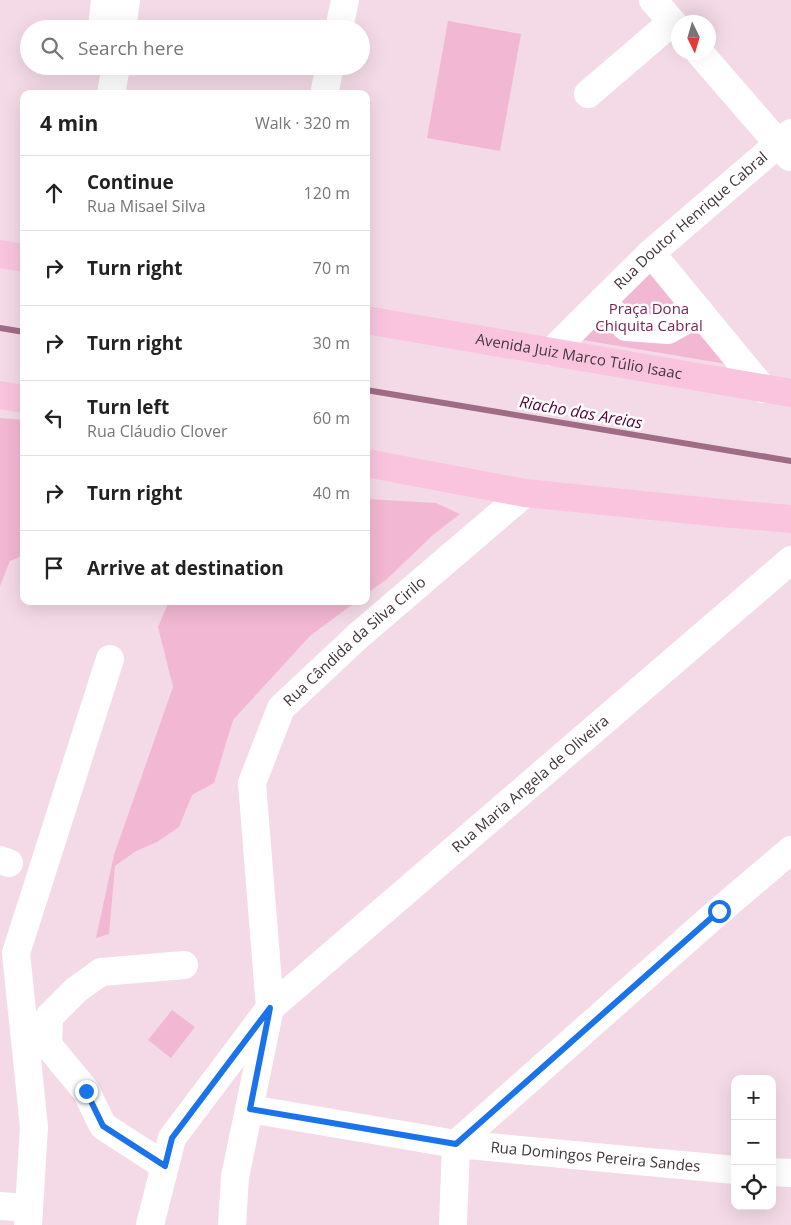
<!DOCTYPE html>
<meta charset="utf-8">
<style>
body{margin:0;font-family:"Open Sans",sans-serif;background:#f2f2f2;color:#222}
.controls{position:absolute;right:15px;bottom:15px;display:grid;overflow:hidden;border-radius:10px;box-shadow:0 5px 20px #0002}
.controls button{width:45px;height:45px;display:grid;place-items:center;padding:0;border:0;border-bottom:1px solid #e0e0e0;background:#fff;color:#222;font:25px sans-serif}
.compass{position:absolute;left:671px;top:15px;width:45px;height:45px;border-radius:50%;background:#fff;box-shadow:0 5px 20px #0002;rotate:175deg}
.stop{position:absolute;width:15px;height:15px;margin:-11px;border:4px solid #1a73e8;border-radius:50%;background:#fff}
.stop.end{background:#1a73e8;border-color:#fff;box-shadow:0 1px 5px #0008}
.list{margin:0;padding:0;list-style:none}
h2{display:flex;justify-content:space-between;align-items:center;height:65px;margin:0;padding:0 20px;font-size:21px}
h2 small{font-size:16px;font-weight:400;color:#767676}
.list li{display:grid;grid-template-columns:32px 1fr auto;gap:15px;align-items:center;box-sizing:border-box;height:75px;padding:0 20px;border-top:1px solid #e0e0e0}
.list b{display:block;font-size:19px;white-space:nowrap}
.list p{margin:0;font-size:16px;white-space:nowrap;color:#767676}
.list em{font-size:16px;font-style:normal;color:#767676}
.icon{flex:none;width:28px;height:28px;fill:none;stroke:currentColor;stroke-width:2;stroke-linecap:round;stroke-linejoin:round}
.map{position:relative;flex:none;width:791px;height:1225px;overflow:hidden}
.search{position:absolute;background:#fff;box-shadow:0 5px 20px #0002;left:20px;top:20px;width:350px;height:55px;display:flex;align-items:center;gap:12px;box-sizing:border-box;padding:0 18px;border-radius:28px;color:#767676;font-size:19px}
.panel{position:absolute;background:#fff;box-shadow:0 5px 20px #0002;left:20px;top:90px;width:350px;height:515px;border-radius:10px}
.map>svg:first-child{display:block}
.green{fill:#f2b7d2}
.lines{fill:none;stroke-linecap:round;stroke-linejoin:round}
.stream{stroke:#a06c85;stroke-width:6}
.minor{stroke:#fff;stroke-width:28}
.major{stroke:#fac4df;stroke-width:28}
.route{stroke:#1a73e8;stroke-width:6}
.labels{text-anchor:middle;stroke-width:5;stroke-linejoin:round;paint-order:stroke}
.street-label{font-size:15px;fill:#41373b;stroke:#fff}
.park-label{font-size:15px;fill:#792555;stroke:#fff}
.water-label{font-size:16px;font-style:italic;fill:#580139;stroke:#fff}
</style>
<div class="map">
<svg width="791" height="1225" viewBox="0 0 791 1225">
<rect width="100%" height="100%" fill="#f4dae6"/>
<path class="green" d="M 448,21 L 521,34 L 500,151 L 427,138 Z
M 651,270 L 733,365 L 583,340 Z
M 0,418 L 24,420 L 24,555 L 10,561 L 0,586 Z
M 366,489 L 368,499 L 436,503 L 460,514 L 434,534 L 387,579 L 366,594 Z
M 169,601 L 357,601 L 310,636 L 233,720 L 214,783 L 192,795 L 179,827 L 157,842 L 136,851 L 115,866 L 109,934 L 96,938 L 114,855 L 173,687 L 158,627 Z
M 172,1010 L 195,1027 L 171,1058 L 148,1040 Z"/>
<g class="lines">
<path class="stream" d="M 0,328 L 24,332
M 366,390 L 791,461"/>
<g class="minor">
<path d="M 653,0 L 678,29"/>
<path d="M 102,29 L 105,0"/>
<path d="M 122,29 L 126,0"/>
<path d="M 339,29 L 345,0"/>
<path d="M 699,52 L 790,157"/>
<path d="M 111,94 L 116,66"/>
<path d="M 324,94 L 330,66"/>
<path d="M 588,94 L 672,22"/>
<path d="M 651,253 L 763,389"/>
<path d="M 602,301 L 626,327 L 668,330 L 700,312"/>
<path id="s1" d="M 551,352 L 651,253 L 791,133"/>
<path d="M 0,860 L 9,863"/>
<path id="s2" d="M 250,1109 L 456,1144 L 735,1170"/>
<path d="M 165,1166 L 103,1126 L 86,1091 L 48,1045 L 49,1017 L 76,990 L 101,972 L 184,965"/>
<path d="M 772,1172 L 791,1173"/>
<path d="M 0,1206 L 29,1208"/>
<path d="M 28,1225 L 34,1127 L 16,953 L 110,659"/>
<path id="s3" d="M 150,1225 L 172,1138 L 270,1008 L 791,560"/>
<path id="s4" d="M 232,1225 L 235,1177 L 270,1008 L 252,783 L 281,708 L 358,636 L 525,493"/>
<path d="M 453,1225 L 456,1144 L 719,911 L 791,850"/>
</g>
<g class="major">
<path d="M 0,254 L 24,258"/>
<path id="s5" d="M 366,320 L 791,393"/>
<path d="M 0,395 L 24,399"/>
<path d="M 366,463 L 525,493 L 721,513 L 791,519"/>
</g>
</g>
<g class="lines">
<path class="route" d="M 86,1091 L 103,1126 L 165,1166 L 172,1138 L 270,1008 L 250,1109 L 456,1144 L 719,911"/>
</g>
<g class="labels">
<g class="street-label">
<text dy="5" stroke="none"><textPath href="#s1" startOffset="192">Rua Doutor Henrique Cabral</textPath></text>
<text dy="5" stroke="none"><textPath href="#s5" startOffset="216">Avenida Juiz Marco Túlio Isaac</textPath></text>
<text dy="5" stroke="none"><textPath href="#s4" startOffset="626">Rua Cândida da Silva Cirilo</textPath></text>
<text dy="5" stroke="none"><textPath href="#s3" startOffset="596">Rua Maria Angela de Oliveira</textPath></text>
<text dy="5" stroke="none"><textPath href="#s2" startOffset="349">Rua Domingos Pereira Sandes</textPath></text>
</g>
<g class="park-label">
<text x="649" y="314">Praça Dona<tspan x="649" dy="17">Chiquita Cabral</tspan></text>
</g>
<g class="water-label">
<text transform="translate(581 412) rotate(10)" y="6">Riacho das Areias</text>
</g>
</g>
</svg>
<div class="controls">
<button>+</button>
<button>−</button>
<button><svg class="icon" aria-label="locate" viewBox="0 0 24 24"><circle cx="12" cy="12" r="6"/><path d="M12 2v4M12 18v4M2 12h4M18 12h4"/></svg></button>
</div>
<svg class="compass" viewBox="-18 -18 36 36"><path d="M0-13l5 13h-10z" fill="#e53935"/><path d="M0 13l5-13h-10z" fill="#767676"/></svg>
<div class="stop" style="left:719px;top:911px"></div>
<div class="stop end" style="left:86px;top:1091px"></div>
<div class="search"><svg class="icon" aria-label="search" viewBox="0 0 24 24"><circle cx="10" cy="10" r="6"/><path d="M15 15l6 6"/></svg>Search here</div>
<section class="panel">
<h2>4 min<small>Walk · 320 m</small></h2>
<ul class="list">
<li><svg class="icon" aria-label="ahead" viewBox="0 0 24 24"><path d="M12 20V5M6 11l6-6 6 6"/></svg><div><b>Continue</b><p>Rua Misael Silva</p></div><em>120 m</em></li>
<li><svg class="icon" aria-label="right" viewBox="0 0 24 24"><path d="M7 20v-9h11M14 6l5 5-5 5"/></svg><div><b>Turn right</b></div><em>70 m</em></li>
<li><svg class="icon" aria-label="right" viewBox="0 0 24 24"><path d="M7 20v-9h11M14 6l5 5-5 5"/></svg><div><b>Turn right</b></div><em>30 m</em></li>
<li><svg class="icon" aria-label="left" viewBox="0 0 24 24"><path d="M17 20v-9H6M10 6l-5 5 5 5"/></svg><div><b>Turn left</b><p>Rua Cláudio Clover</p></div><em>60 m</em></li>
<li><svg class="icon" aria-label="right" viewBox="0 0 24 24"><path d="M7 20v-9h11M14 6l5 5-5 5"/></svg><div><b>Turn right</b></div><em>40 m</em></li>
<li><svg class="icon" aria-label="arrive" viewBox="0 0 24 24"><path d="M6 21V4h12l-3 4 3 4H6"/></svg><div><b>Arrive at destination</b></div></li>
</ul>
</section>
</div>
